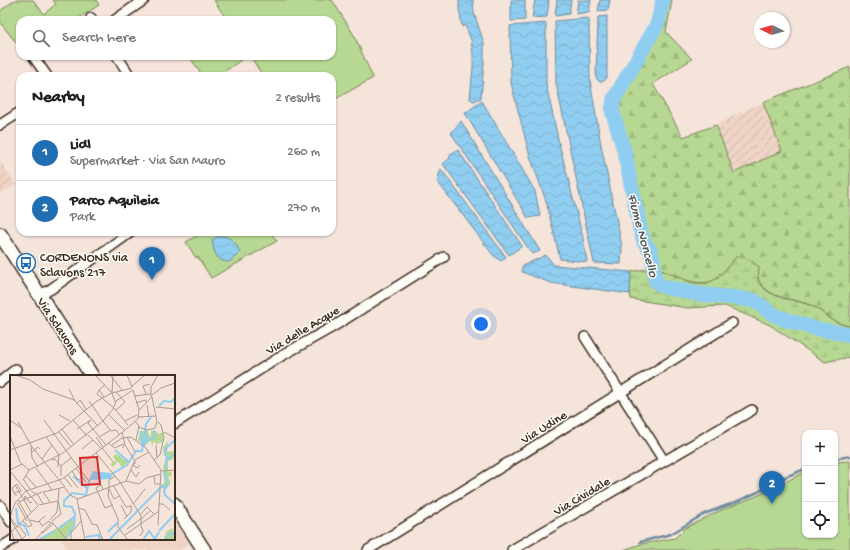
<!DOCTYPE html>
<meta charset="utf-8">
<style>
body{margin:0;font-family:"Gochi Hand",sans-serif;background:#f6f6f6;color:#202124}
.controls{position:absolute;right:12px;bottom:12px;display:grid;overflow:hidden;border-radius:8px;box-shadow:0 1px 3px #0004}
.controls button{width:36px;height:36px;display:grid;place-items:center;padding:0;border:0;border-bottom:1px solid #e0e0e0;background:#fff;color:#202124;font:20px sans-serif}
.compass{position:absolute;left:754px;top:12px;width:36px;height:36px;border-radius:50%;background:#fff;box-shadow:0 1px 3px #0004;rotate:275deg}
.you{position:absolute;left:481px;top:324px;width:14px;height:14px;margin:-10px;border:3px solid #fff;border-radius:50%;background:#1a73e8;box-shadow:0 0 0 6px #1a73e833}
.badge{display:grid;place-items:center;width:26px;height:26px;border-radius:50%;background:#1f6fb2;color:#fff;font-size:13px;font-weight:700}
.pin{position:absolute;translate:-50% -33px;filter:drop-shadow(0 1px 2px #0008)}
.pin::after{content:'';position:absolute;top:21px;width:14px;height:12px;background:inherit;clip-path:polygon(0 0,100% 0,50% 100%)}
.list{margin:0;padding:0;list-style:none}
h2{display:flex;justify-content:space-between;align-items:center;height:52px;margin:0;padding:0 16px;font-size:17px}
h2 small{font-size:13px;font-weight:400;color:#757577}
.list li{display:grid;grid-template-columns:26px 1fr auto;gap:12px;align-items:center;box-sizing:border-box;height:56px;padding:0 16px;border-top:1px solid #e0e0e0}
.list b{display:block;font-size:15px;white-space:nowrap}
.list p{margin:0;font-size:13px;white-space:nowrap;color:#757577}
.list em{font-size:13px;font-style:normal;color:#757577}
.icon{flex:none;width:22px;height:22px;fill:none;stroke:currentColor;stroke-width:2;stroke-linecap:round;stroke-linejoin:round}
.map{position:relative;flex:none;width:850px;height:550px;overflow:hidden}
.search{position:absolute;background:#fff;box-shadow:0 1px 3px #0004;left:16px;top:16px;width:320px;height:44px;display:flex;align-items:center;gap:10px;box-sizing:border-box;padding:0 14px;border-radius:12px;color:#757577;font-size:15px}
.panel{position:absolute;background:#fff;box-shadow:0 1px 3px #0004;left:16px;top:72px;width:320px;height:164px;border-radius:12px}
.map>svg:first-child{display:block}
.built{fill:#efd3c5}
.industrial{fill:url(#industrial-furrows)}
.forest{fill:url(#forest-firs);stroke:#788158}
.wetland{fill:url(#wetland-marsh);stroke:#788158}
.green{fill:#b6d892;stroke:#788158}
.water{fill:url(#water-waves);stroke:#6e8c9d}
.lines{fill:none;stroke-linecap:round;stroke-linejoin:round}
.stream{stroke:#6e8c9d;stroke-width:2.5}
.river{stroke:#90cef1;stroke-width:15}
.street-casing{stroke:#3b2a1e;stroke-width:12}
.secondary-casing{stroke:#3b2a1e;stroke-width:16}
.street{stroke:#fdfcf7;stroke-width:9}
.secondary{stroke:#fdfcf7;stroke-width:13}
.labels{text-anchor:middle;stroke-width:3;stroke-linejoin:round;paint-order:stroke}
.poi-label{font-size:13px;fill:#3b2a1e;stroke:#fdfcf7;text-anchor:start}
.street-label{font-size:13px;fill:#3b2a1e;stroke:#fdfcf7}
.water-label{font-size:14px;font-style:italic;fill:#545b5d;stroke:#fdfcf7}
.inset-river{fill:none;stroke:#90cef1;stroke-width:2}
.inset-road{fill:none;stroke:#ab9a8f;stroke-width:1}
.view{fill:#d62828;fill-opacity:0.15;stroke:#d62828;stroke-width:2}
.inset-edge{fill:none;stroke:#3b2a1e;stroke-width:2}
</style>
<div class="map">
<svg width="850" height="550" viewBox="0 0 850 550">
<defs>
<pattern id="industrial-furrows" width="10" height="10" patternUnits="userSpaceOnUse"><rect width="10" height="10" fill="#efd3c5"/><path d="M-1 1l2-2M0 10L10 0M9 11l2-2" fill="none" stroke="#ceb5a9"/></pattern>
<pattern id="forest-firs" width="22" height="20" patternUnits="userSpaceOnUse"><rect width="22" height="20" fill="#b6d892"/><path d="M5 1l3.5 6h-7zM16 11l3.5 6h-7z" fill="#9dba7d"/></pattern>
<pattern id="wetland-marsh" width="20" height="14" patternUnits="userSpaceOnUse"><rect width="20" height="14" fill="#b6d892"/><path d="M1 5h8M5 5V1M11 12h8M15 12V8" fill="none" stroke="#9dba7d"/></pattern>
<pattern id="water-waves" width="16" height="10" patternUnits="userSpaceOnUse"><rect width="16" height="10" fill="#90cef1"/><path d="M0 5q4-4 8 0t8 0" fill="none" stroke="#7db1ce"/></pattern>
</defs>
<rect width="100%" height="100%" fill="#f5e4da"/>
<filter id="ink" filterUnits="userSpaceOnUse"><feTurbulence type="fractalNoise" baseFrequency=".025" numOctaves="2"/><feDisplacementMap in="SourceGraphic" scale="8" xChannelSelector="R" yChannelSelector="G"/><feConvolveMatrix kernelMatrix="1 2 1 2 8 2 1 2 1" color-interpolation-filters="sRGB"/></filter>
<g filter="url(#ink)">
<path class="built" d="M 174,522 L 189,544 L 179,550 L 68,550 L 61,539 L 174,539 Z"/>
<path class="industrial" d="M 763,102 L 782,151 L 734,173 L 716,125 Z
M 0,161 L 16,185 L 0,194 Z"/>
<path class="forest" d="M 663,0 L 672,0 L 666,32 L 692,59 L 653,84 L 683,137 L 716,125 L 734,173 L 782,151 L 763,102 L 850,67 L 850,326 C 831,324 828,313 812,306 C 804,302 797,301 788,299 C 762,293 759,283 750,260 L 737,256 C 731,263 726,271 719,277 C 703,292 671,274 654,267 C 652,253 644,243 640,230 C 633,205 630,178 624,152 C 619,133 611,119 614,99 L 654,30 L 658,22 Z"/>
<path class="wetland" d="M 737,256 L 750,260 L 759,267 L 758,282 C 761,285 765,290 769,292 C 782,300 798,300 812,306 C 827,313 831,324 850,326 L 850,357 L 825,362 L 770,325 L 725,306 L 688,308 L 631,299 L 630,294 L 631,272 L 654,267 L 693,283 L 707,283 L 718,278 Z"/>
<path class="green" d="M 15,0 L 33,0 L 44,14 L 56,4 L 53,0 L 96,0 L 99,5 L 76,20 L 20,20 L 20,42 L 17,44 L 0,22 L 0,11 Z
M 214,0 L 332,0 L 354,35 L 373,78 L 332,101 L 332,76 L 263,76 L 250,56 L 332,56 L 332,20 L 227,20 Z
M 194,56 L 247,56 L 218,76 L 203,76 L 191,59 Z
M 203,232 L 270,232 L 277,241 L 211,278 L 198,257 L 196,258 L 186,242 Z
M 850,461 L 850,550 L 623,550 L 641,544 L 675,538 L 685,528 L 717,512 L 759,495 L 805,472 L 805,535 L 835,535 L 835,462 Z"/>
<path class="water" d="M 459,0 L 473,0 L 474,13 L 484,43 L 484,62 L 481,98 L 474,101 L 470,99 L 473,67 L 473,54 L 471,40 L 465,25 L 462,27 L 459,9 Z
M 511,0 L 525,0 L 525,20 L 511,21 Z
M 535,0 L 549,0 L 547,17 L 532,18 Z
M 557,0 L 571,0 L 569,14 L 555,16 Z
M 578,0 L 591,0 L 589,12 L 576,14 Z
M 600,0 L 610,0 L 608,10 L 598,11 Z
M 607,16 L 607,78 L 604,81 L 600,82 L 596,78 L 598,17 Z
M 587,18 L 589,20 L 590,80 L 601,145 L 622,246 L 621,264 L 594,263 L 556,83 L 555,21 Z
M 546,23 L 546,84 L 559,143 L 583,238 L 587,262 L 560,259 L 546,201 L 529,153 L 511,83 L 510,26 Z
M 482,101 L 535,191 L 540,216 L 528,218 L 465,113 Z
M 461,121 L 540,251 L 532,254 L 451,133 Z
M 458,150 L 522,246 L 509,255 L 443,164 L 450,158 L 450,154 Z
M 441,169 L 506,257 L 501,261 L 493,255 L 437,181 Z
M 219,236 C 230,235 237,243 240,253 L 229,262 C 216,262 214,252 212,240 Z
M 546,255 L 554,265 L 631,272 L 630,294 L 551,283 L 522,272 L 522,266 Z"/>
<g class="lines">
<path class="stream" d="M 835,459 L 850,456
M 640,542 L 671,534 L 704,514 L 736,502 L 758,492 L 778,480 L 805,469"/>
<path class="river" d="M 663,0 L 658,22 L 654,30 L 614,99 L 612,110 L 624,150 L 640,228 L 644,242 L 650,250 L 653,259 L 654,275 L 656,282 L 664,287 L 697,294 L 737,298 L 755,301 L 774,315 L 787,320 L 813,328 L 850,335"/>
<g class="street-casing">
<path id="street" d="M 91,18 L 92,20
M 115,20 L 144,0
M 33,56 L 47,76
M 117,56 L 130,76
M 0,125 L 20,112
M 40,295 L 51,289 L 131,232
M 585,337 L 664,461
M 0,382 L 16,369
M 174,424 L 283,355 L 336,325 L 444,257
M 0,505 L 11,522
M 0,548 L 14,539
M 368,550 L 732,323
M 512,550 L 752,410"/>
</g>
<g class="secondary-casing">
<path id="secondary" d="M 0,234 L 92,376
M 174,504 L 204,550"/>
</g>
<use href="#street" class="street"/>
<use href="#secondary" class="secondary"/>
</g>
</g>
<defs>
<g id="bus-ring" transform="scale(1)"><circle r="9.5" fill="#fdfcf7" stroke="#1f6fb2" stroke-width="1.5"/><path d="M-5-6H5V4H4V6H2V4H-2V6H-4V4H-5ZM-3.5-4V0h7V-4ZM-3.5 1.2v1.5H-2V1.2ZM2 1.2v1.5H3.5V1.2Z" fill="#1f6fb2"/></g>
</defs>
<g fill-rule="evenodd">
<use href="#bus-ring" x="26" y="263"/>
</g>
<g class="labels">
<g class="poi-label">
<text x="40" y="261">CORDENONS via<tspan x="40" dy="15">Sclavons 217</tspan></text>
</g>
<g class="street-label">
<text transform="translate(59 325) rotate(57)" y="5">Via Sclavons</text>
<text transform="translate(302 329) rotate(-31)" y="5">Via delle Acque</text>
<text transform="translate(543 426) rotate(-32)" y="5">Via Udine</text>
<text transform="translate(581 495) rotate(-31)" y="5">Via Cividale</text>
</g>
<g class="water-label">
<text transform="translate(644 235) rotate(75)" y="5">Fiume Noncello</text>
</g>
</g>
<g transform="translate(10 375)">
<rect width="165" height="165" fill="#f5e4da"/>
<path d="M 141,55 L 149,59 L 153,57 L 153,67 L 146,69 L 144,66 L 142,71 L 141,65 L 135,68 L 128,66 L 130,56 L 138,56 L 139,61 L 141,61 Z" fill="#b6d892"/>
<path d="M 137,55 L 138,65 L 145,62 L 144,55 L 149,59 L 153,58 L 150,60 L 150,64 L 149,67 L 146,66 L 148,63 L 144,63 L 134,71 L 128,63 L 132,60 L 130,56 L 133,58 ZM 159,65 L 157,71 L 165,66 L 158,72 L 157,77 L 163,76 L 165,80 L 162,85 L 158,86 L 158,97 L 161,96 L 162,101 L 158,102 L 161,108 L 156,114 L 151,111 L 155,106 L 153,93 L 157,82 L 154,81 L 153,72 ZM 163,153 L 165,165 L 153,165 L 157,156 Z" fill="#b6d892"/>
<path d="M 107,79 L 118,87 L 112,93 L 108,86 L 103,92 L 100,89 L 106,86 L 103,81 ZM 63,143 L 64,151 L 55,165 L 28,165 Z" fill="#b6d892"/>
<path d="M 83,96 L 101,98 L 100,103 L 80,103 Z" fill="#90cef1"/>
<path class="inset-river" d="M 149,31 L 154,26 L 161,27 L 165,23M 131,56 L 132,69M 137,66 L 145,62 L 144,55M 134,71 L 138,59M 105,75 L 119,87M 157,84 L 155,74 L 165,65M 156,94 L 156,85 L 165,79M 154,97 L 157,110 L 154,116 L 155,120 L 165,129M 63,101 L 78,114M 6,133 L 8,148 L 15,151 L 19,161M 49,153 L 64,142M 149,156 L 165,139M 98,157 L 107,148M 76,162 L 89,160 L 89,163 L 92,162M 56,164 L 64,151 L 65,139 L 62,132 L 54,131 L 54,126 L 62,118 L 76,120 L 80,104 L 100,103 L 102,99 L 117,90 L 126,76 L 132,76 L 136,49 L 141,42M 100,164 L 152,111 L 155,114M 28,165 L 46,155M 133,165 L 139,156 L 145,164 L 149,157M 156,165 L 159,159 L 165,158"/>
<path class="inset-road" d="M 5,0 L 20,5 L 33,14 L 64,25 L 87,50M 85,0 L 102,18 L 105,27M 100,0 L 112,15M 117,0 L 122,12M 121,12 L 135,0M 59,14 L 65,26M 89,15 L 87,19 L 104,33M 123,15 L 129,35M 102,17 L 103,0M 106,17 L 115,27M 136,19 L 133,11 L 140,9M 124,21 L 140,19M 141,21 L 151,13 L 165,8M 94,22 L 89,15 L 95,10M 141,22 L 141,12 L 148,0M 79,26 L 93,46M 67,28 L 70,25 L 76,34M 126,28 L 135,25 L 137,27M 137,30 L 139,42M 104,32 L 106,26 L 123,15M 146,32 L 165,34M 104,33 L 118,50M 106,35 L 115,27M 49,40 L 60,46M 99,40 L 114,55M 128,42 L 146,41M 0,45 L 11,53M 34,45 L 68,92M 63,45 L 77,61M 80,45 L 78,48 L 96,70M 93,46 L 101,56 L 106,55 L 109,59M 93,46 L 104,33M 115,46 L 127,40M 125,46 L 129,51 L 126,65M 8,47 L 22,72 L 55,112M 128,52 L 137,55 L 145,53 L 147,47 L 142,22M 52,54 L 64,70M 67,54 L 81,45M 49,57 L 61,72M 112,57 L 115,70 L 125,86M 154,57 L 165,63M 78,60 L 91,73M 109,60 L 128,44 L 129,35 L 142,22M 0,61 L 10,87 L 19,95M 36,62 L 49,80 L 48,92M 86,62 L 93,72M 89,62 L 101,55M 117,62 L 125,77M 98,68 L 105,73 L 113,69 L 114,71 L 112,73M 102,70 L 112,63 L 121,62 L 136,73 L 151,95 L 148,150M 146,70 L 147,83M 21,71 L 22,83 L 28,92M 92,73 L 104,88M 72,74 L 83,65M 0,75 L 47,58 L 87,26 L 102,18 L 122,13M 21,78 L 28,72 L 30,74M 86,78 L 110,107M 32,84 L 42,70M 42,85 L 45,84 L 51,91 L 51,101M 144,85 L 150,80 L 154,62 L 151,50 L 148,47M 126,87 L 123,90 L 127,93 L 130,90M 51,91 L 61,83M 68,92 L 79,106M 26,93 L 42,115M 66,93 L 76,107M 0,95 L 12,89M 121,95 L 126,102 L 129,97M 0,96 L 28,130M 62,96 L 68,105 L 71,103M 151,96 L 165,95M 58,100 L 68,113M 16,101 L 26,112M 144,101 L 145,109 L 151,109M 54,102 L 62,112M 13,104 L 20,114M 14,104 L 19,95 L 53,78 L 93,46M 116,106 L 125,85 L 139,77M 116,106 L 129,109 L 136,103 L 151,99M 110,107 L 131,141 L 131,150M 5,110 L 21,137M 103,110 L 116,132 L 122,131M 99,111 L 98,121 L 108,144 L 108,152 L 118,165M 99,111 L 99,105 L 105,101M 55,113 L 60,120 L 68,124 L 116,106M 93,114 L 91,110 L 86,113 L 95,133 L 103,130M 99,114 L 104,124 L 109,121M 21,116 L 28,120 L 33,129M 33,117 L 55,112M 33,117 L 40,127M 4,118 L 11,116 L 7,109 L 2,113 L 4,118 L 5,120 L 7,120M 67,124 L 75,165M 8,125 L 22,150 L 18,152 L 13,146M 14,125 L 15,121 L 20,128 L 22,127M 48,126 L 49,114M 9,127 L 32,117M 7,128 L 17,146M 123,129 L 135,114M 149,129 L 153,129 L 160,135M 29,130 L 48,126M 111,130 L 117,142M 68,133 L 75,135 L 82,149 L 87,150 L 93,165M 130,140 L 137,132 L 144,139M 0,142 L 5,128 L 16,116 L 52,104 L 109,60M 0,142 L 8,153M 0,144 L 12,164M 114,144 L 121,137 L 121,131M 131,144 L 141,135M 20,145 L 28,147 L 35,141M 40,145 L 47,137 L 48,126M 29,146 L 32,151 L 39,146 L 40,148M 42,146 L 51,139 L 48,126M 42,147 L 57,165M 0,151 L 4,165M 9,151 L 16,160 L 12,164M 117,154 L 132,143M 31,156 L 33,158 L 43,149M 0,158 L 28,131M 115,160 L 149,136M 130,161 L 133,156 L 131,150M 25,165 L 42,147M 61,165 L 61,158 L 71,146"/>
<path class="view" d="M 87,82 L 90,109 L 72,110 L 70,83 Z"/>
<rect width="165" height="165" class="inset-edge"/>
</g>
</svg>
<div class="controls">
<button>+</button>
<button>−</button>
<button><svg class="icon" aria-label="locate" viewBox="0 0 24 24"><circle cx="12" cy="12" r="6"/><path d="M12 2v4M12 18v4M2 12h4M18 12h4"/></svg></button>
</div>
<svg class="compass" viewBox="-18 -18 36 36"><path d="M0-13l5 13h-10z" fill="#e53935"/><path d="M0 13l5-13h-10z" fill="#757577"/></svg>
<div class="you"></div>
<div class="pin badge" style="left:152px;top:280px">1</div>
<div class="pin badge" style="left:772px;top:504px">2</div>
<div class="search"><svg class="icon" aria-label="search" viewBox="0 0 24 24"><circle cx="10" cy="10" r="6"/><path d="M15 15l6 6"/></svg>Search here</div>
<section class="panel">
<h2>Nearby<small>2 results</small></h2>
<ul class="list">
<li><span class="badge">1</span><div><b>Lidl</b><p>Supermarket · Via San Mauro</p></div><em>260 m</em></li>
<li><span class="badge">2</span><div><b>Parco Aquileia</b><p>Park</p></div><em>270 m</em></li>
</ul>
</section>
</div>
